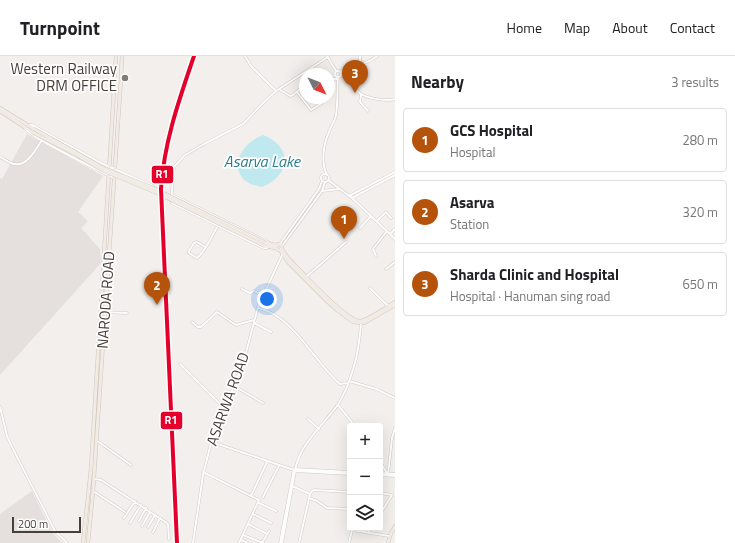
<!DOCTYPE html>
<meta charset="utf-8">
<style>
body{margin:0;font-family:"Titillium Web",sans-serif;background:#f6f6f6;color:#202124}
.controls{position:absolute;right:12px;bottom:12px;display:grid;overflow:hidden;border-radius:4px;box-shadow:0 4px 16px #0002}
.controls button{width:36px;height:36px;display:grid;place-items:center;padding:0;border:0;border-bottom:1px solid #e0e0e0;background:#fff;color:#202124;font:20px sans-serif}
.compass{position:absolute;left:299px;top:12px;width:36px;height:36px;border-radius:50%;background:#fff;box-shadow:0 4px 16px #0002;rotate:132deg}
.scale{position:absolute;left:12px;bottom:10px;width:69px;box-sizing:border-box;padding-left:4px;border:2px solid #493e38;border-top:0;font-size:11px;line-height:14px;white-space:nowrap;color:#493e38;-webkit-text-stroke:3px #fff;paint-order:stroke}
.you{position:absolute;left:267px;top:243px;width:14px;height:14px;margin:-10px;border:3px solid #fff;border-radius:50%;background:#1a73e8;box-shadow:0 0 0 6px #1a73e833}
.badge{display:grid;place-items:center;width:26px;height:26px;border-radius:50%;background:#b45309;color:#fff;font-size:13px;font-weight:700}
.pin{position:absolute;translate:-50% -33px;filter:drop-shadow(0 1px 2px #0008)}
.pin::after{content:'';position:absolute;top:21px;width:14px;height:12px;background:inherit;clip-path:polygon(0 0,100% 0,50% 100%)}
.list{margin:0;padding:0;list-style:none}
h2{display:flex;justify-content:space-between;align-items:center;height:52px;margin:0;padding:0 16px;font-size:17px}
h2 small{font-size:13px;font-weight:400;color:#757577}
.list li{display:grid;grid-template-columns:26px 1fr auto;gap:12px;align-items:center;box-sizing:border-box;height:64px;margin:0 8px 8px;padding:0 8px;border:1px solid #e0e0e0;border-radius:4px}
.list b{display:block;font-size:15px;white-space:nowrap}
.list p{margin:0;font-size:13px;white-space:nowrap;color:#757577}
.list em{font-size:13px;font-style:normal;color:#757577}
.icon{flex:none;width:22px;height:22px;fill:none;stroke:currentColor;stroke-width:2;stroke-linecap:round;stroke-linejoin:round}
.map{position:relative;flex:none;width:395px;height:487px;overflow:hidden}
header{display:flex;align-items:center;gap:24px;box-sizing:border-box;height:56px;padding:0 20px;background:#fff;border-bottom:1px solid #e0e0e0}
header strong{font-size:19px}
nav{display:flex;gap:22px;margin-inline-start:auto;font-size:14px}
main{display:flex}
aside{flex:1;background:#fff}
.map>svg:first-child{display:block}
.industrial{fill:#e5e0de}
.water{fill:#bfe9ee}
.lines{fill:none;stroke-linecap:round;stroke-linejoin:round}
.minor-casing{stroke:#cfcbc9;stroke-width:3}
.major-casing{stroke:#d4c5bb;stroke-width:4}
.minor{stroke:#fdfdfc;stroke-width:2}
.major{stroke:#f1ebe5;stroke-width:3}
.major-bridge-casing{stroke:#d4c5bb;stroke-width:4;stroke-linecap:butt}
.major-bridge{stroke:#f1ebe5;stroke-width:3}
.rail-1-casing{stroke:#fff;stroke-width:7}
.rail-1{stroke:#e4002b;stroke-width:4}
.poi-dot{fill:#847c77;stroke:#fff;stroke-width:1.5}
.labels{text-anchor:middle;stroke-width:3.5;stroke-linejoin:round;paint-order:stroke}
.poi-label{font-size:15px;fill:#493e38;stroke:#fff;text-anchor:end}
.street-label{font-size:15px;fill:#493e38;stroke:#fff}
.water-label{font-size:16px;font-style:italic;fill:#2a7d8a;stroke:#fff}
.line-badge{stroke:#fff;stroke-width:1.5}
.badge-label{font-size:11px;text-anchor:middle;font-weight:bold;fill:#fff}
</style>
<header>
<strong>Turnpoint</strong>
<nav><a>Home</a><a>Map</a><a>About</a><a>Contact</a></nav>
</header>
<main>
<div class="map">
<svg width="395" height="487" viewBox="0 0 395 487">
<rect width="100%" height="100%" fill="#f2efed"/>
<path class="industrial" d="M 27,78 L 103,120 L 78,156 L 88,165 L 81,172 L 100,193 L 101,207 L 0,319 L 0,122 L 2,123 Z
M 32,435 L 52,476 L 62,487 L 0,487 L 0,458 Z"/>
<path class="water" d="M 263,79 C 294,91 290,120 262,131 C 256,130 249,128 244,124 C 228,107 246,85 263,79 Z"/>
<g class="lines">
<g class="minor-casing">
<path id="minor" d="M 245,0 L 251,10 L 276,35
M 327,0 L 336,15
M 360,9 L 360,0
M335 18a3 3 0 1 1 6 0a3 3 0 1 1-6 0Z
M 340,16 C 353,10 367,9 377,0
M 341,19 C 351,22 353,33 361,38 C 367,42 388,46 395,43
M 329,23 L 338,23
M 279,33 L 290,40 L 293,39 L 305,29
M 297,36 L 311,54 L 322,47 L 320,42
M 361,39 L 360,46 L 368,55
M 29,69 L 32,69 L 101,107 L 153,130
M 25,72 C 29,81 100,115 114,122
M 0,101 C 4,103 10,107 14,108 C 27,111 36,93 42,84
M321 122a4 4 0 1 1 8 0a4 4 0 1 1-8 0Z
M 327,119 C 321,107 323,89 329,76 C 331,70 335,65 336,59 C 338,47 337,33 338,21
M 328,124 L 352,142 L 395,183
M 322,135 L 339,133
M 172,139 L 266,185 L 269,187
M 349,140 L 395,116
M 352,142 L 395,119
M 377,165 L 386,156 L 391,162
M 360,172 L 371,160
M 390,178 L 395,173
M 280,188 L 319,133 L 322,125
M 282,190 L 322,135 L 325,126
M 205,191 L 197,186 L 194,187 L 189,195 L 189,197 L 197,202 C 206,195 212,180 218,169
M 267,192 L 264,192 L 255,188 L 172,147 L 171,145 L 174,111 L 185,99 L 204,88 L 243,68 L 263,47 L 276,35 L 328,1
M 376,200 L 373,193 L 387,175
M 386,213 L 395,206
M 306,221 L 346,186
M 370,232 L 388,250
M 242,233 L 250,237 L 254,235 L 263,239
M 258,252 C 293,259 314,306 340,328 L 348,327
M 101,256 L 127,257
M 192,266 L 198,271 L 201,271 L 217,256 L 236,269 L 254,264
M 254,267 L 271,276
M 180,308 L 224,352
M 349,325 L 376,333 L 395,342
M 234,330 L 263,347
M 338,349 L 355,370
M 0,351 L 7,380 L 12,391 L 55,475 L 67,487
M 308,363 L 319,373
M 96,384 L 131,409
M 212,386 L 294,414
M 380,406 L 387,417
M 295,415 C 299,389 322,370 337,350 C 341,344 344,337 347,331 C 356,307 359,293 361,267
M 203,416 L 259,444 L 239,487
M 380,417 L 395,418
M 380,419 L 395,420
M 388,419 L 392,382 L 395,372
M 94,423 L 101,424 L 164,465 L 168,468 L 169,483
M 292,430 L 310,438 L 299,487
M 93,435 L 125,456
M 380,437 L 392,439 L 380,458
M 310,438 L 312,435 L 314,434 L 350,436
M 251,440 L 267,406
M 263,441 L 279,410
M 309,442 L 317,445 L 327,452 L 350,453
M 259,447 L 276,455
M 253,458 L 271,467
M 124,462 L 135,445
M 139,465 L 146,452
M 130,467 L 141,449
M 248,468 L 267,478
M 142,470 L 150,456
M 148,471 L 155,459
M 153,476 L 160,462
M 368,477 L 371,472
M 243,479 L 263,487
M 241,484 L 248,487
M 193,487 L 203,419 L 211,387 L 243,308 L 258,251 L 283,197
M 262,487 L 269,475
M 280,487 L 294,413 L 350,416
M 282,487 L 295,415 L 350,418
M 349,487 L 352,474 L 389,480"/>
</g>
<g class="major-casing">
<path id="major" d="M 0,52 L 34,73
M 0,55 L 32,76
M 266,187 L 276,189
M276 191a3 3 0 1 1 6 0a3 3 0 1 1-6 0Z
M 265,190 L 276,192
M 282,193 L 287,201 C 299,213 346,266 360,265 C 367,265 388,250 395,246
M 280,194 L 288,206 L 328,246 L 337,254 L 353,266 L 364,267 L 395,249
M 83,487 L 91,413 L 116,0
M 88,487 L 93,435 L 121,22 L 122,0
M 388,487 L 391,477 L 395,470"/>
</g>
<use href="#minor" class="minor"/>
<use href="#major" class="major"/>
<g class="major-bridge-casing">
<path id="major-bridge" d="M 34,73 L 77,97 L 105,113 L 151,131 L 266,187
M 32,76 L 77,99 L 102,114 L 155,136 L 265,190"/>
</g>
<use href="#major-bridge" class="major-bridge"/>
<g class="rail-1-casing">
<path id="rail-1" d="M 177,487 L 161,133 C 164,86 179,44 194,0"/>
</g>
<use href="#rail-1" class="rail-1"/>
</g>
<circle class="poi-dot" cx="125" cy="22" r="4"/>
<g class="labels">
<g class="poi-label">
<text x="117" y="18">Western Railway<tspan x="117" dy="17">DRM OFFICE</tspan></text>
</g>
<g class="street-label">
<text transform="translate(106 244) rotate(-86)" y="5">NARODA ROAD</text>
<text transform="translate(228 343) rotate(-70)" y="5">ASARWA ROAD</text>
</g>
<g class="water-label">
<text x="262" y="111">Asarva Lake</text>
</g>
</g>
<g class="line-badge">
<rect x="151" y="109" width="23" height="19" rx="4" fill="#e4002b"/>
<rect x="160" y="355" width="23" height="19" rx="4" fill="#e4002b"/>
</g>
<g class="badge-label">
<text x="162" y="122">R1</text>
<text x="171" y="368">R1</text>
</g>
</svg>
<div class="controls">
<button>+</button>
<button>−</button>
<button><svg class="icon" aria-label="layers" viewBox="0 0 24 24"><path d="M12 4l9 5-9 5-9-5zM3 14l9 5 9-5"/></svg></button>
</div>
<svg class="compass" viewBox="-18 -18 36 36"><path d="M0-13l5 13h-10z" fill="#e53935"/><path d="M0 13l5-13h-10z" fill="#757577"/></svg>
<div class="scale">200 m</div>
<div class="you"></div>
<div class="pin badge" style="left:344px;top:183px">1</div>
<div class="pin badge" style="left:157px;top:249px">2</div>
<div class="pin badge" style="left:355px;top:37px">3</div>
</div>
<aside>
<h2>Nearby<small>3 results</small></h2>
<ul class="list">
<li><span class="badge">1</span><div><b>GCS Hospital</b><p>Hospital</p></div><em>280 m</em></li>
<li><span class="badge">2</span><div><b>Asarva</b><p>Station</p></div><em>320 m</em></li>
<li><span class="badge">3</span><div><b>Sharda Clinic and Hospital</b><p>Hospital · Hanuman sing road</p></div><em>650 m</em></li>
</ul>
</aside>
</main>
